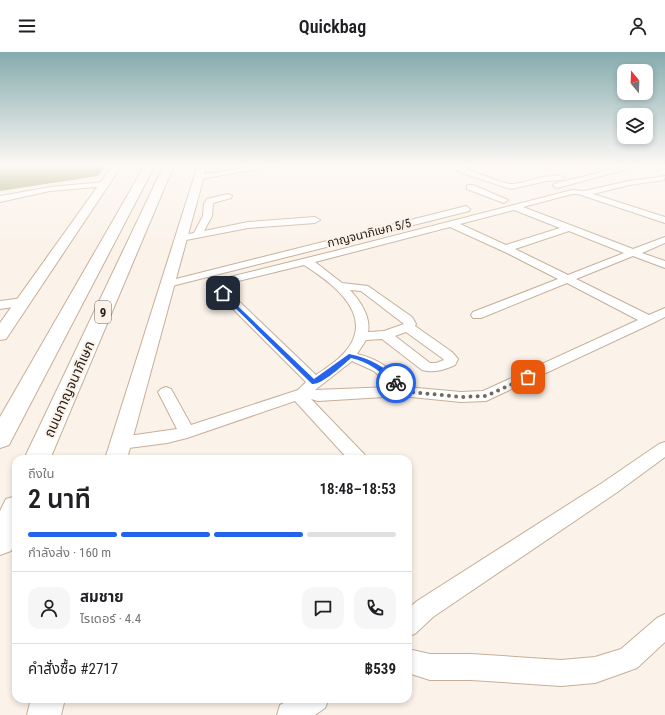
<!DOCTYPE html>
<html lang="th">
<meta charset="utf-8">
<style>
body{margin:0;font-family:"Roboto Condensed","Noto Sans Thai",sans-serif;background:#f6f6f6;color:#202124;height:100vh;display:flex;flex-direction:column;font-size:15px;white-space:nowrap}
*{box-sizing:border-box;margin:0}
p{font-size:13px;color:#757577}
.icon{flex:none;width:22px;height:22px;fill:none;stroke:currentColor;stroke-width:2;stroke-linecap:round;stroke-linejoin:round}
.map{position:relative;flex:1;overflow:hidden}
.sheet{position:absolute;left:12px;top:403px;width:400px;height:248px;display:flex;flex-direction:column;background:#fff;border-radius:12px;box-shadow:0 2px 6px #0003}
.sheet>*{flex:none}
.needle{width:26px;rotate:341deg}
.buttons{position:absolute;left:617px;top:12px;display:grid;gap:8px}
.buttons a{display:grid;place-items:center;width:36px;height:36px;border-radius:8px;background:#fff;box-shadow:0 2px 6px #0003;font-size:20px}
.pin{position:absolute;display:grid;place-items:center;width:34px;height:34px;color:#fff;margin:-17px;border-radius:8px;box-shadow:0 2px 6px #0006}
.courier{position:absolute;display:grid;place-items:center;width:40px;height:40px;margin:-20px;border:3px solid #2563eb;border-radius:50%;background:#fff;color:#222;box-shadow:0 1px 5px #0007}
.summary em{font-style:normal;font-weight:600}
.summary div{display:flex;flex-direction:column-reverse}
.summary{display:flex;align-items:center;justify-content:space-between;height:68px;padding:0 16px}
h1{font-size:26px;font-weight:600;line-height:30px}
.bar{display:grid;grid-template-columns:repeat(4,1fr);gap:6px 4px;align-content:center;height:48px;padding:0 16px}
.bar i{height:5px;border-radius:3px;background:#e0e0e0}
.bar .on{background:#2563eb}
.bar p{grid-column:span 4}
.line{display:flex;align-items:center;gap:10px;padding:0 16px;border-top:1px solid #e0e0e0}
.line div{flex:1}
.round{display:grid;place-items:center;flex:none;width:42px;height:42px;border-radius:12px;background:#f6f6f6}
header{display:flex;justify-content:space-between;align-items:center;height:52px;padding:0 16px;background:#fff;font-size:18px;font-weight:600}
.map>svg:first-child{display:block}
.water{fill:#929d58}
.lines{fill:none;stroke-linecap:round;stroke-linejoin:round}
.minor-casing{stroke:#c6af99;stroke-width:2}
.major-casing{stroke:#c6af99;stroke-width:2}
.highway-casing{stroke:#c6af99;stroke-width:2}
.minor{fill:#fff;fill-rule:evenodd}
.major{fill:#fff;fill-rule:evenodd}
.highway{fill:#fff;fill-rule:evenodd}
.route{fill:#2563eb}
.done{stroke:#726a61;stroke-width:4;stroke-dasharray:0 7.2}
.labels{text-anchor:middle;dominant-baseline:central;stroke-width:4;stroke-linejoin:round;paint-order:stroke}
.far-street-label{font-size:12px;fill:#292118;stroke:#fbf2e9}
.shield{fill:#fbf2e9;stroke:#686057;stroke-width:1}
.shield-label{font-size:13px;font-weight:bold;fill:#292118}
.street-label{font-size:14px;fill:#292118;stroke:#fbf2e9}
</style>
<header><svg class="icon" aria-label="menu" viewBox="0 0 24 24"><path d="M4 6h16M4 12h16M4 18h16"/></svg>Quickbag<svg class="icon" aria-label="person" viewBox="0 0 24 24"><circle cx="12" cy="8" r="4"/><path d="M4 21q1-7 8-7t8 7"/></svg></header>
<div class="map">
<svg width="665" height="663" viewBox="0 0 665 663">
<rect width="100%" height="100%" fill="#fbf2e9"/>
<path class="water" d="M 0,113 L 106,113 L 98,124 L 0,139 Z"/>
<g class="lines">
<defs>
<g id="minor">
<path d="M 261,113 L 281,113 L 200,127 L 196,125 L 200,123 Z"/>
<path d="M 455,113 L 462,113 L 462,115 L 465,116 C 474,120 504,132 512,132 C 525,132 554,118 564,126 L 560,128 L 546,129 L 511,137 L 459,120 L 454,116 Z"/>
<path d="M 629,113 L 642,113 L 557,136 L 553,134 L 554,132 Z"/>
<path d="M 665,124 L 664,128 L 629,133 L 593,142 L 665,165 L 665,171 L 578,142 L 572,142 L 523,155 L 633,197 L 665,185 L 665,191 L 642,201 L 665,209 L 665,216 L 633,204 L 576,227 L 649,263 L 665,256 L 665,265 L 653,271 L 486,349 L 461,350 L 401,344 L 318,349 L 311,347 L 364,402 L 367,407 L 348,407 L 295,349 L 187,386 L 167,391 L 121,397 L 115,395 L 112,391 L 115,387 L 121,385 L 177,377 L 158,340 L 161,337 L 166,335 L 171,337 L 191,373 L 298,338 L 306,330 L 208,232 L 210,230 L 335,199 L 572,138 L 584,139 L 629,129 ZM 514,158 L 560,176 L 506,193 L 460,172 ZM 450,175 L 507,201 L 558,227 L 473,260 L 471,263 L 473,266 L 481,266 L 567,231 L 638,268 L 483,339 L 461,340 L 406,335 C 394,317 378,307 357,302 L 366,288 L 382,287 L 422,318 C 434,321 444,318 455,313 L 458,307 L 452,300 L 415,274 L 416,272 L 412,265 L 368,234 L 342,231 L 315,210 ZM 569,179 L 624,201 L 568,223 L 515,197 ZM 304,213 C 327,228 369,256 352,290 C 344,305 329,314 316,323 L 222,233 ZM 350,238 L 361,239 L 404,272 L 384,279 L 368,280 C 371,264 360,249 350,238 ZM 406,280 L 442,306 L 444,308 L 436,311 L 430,311 L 395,284 ZM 352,309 L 374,319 L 391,335 L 315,338 Z"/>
<path d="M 104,130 L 108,132 L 107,134 L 50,139 L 0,150 L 0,144 L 50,135 Z"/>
<path d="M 467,133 L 473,133 L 508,148 L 504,151 L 501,150 L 467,137 Z"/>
<path d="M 228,142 L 232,144 L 231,146 L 213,151 L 212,164 L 204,179 L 248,170 L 315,165 L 320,168 L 315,171 L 248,176 L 181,189 L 178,188 L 176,186 L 178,184 L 194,181 L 203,164 L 204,152 L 207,147 Z"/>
<path d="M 466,154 L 470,157 L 469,159 L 168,235 L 164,234 L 162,232 L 164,230 Z"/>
<path d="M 23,246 L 27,247 L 29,250 L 27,253 L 0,257 L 0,249 Z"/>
<path d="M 665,390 L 665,405 L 616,441 L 433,565 L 416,581 L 408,585 L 408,557 L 417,549 L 602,431 L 659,392 Z"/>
<path d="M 665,562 L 665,590 L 637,616 L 595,631 L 561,634 L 471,628 L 430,628 L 408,621 L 408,597 L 430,602 L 471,602 L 561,608 L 595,605 L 621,597 L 657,566 Z"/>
<path d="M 291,647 L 329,647 L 325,656 L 315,663 L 277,663 L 280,653 Z"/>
</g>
<g id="major">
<path d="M 113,113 L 122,113 L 6,287 L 0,288 L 0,271 Z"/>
<path d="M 198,113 L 207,113 L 127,407 L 105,407 Z"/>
<path d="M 31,647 L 65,647 L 61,663 L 27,663 Z"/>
</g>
<g id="highway">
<path d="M 145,113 L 155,113 L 12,387 L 9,393 L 0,396 L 0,365 Z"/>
<path d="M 164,113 L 174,113 L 50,407 L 24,407 Z"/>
<path d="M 16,444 L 16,488 L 11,499 L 0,503 L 0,459 L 6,447 Z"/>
</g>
</defs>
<use href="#minor" class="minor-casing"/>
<use href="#major" class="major-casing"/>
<use href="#highway" class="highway-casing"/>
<use href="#minor" class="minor"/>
<use href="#major" class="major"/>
<use href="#highway" class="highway"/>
</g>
<linearGradient id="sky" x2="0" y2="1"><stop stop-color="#85abae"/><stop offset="0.55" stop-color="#fdf9f5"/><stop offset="1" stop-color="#fdf9f5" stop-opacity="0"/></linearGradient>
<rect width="665" height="206" fill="url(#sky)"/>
<path class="route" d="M 223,240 L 314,327 L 349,302 C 370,306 386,315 399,331 L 394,332 C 381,320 369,310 351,306 C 343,313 322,333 312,332 L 221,242 L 221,241 Z"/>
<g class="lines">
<path class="done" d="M 396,331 L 401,339 L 461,345 L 486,344 L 528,325"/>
</g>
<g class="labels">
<g class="far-street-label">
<text transform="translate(369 181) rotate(-14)">กาญจนาภิเษก 5/5</text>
</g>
<rect class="shield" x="95" y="249" width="16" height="22" rx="3"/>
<g class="shield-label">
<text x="103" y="260">9</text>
</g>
<g class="street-label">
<text transform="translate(69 337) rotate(-66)">ถนนกาญจนาภิเษก</text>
</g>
</g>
</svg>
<div class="buttons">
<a><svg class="needle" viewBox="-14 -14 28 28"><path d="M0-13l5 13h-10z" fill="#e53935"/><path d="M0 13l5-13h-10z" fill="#757577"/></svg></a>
<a><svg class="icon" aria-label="layers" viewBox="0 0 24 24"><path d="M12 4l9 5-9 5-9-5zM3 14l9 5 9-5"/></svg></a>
</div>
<div class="pin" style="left:528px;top:325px;background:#ea580c"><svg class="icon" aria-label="bag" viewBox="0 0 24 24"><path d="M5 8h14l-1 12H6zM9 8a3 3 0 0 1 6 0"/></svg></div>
<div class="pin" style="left:223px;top:241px;background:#1f2937"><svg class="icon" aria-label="home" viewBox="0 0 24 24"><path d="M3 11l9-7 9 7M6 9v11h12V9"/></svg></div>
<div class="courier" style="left:396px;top:331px"><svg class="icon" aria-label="bike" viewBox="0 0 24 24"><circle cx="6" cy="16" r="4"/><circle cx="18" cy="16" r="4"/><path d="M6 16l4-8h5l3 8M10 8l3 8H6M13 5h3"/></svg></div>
<section class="sheet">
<div class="summary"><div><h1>2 นาที</h1><p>ถึงใน</p></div><em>18:48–18:53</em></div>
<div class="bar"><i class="on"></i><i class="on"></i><i class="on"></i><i></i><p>กำลังส่ง · 160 m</p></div>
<div class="line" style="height:72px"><a class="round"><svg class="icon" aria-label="person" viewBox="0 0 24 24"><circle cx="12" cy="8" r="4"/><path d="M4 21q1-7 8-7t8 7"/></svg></a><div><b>สมชาย</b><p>ไรเดอร์ · 4.4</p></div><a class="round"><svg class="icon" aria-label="chat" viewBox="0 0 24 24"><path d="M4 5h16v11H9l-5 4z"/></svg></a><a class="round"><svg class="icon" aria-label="phone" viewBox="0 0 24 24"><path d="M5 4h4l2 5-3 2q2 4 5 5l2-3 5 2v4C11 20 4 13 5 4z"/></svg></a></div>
<div class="line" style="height:52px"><div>คำสั่งซื้อ #2717</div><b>฿539</b></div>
</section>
</div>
